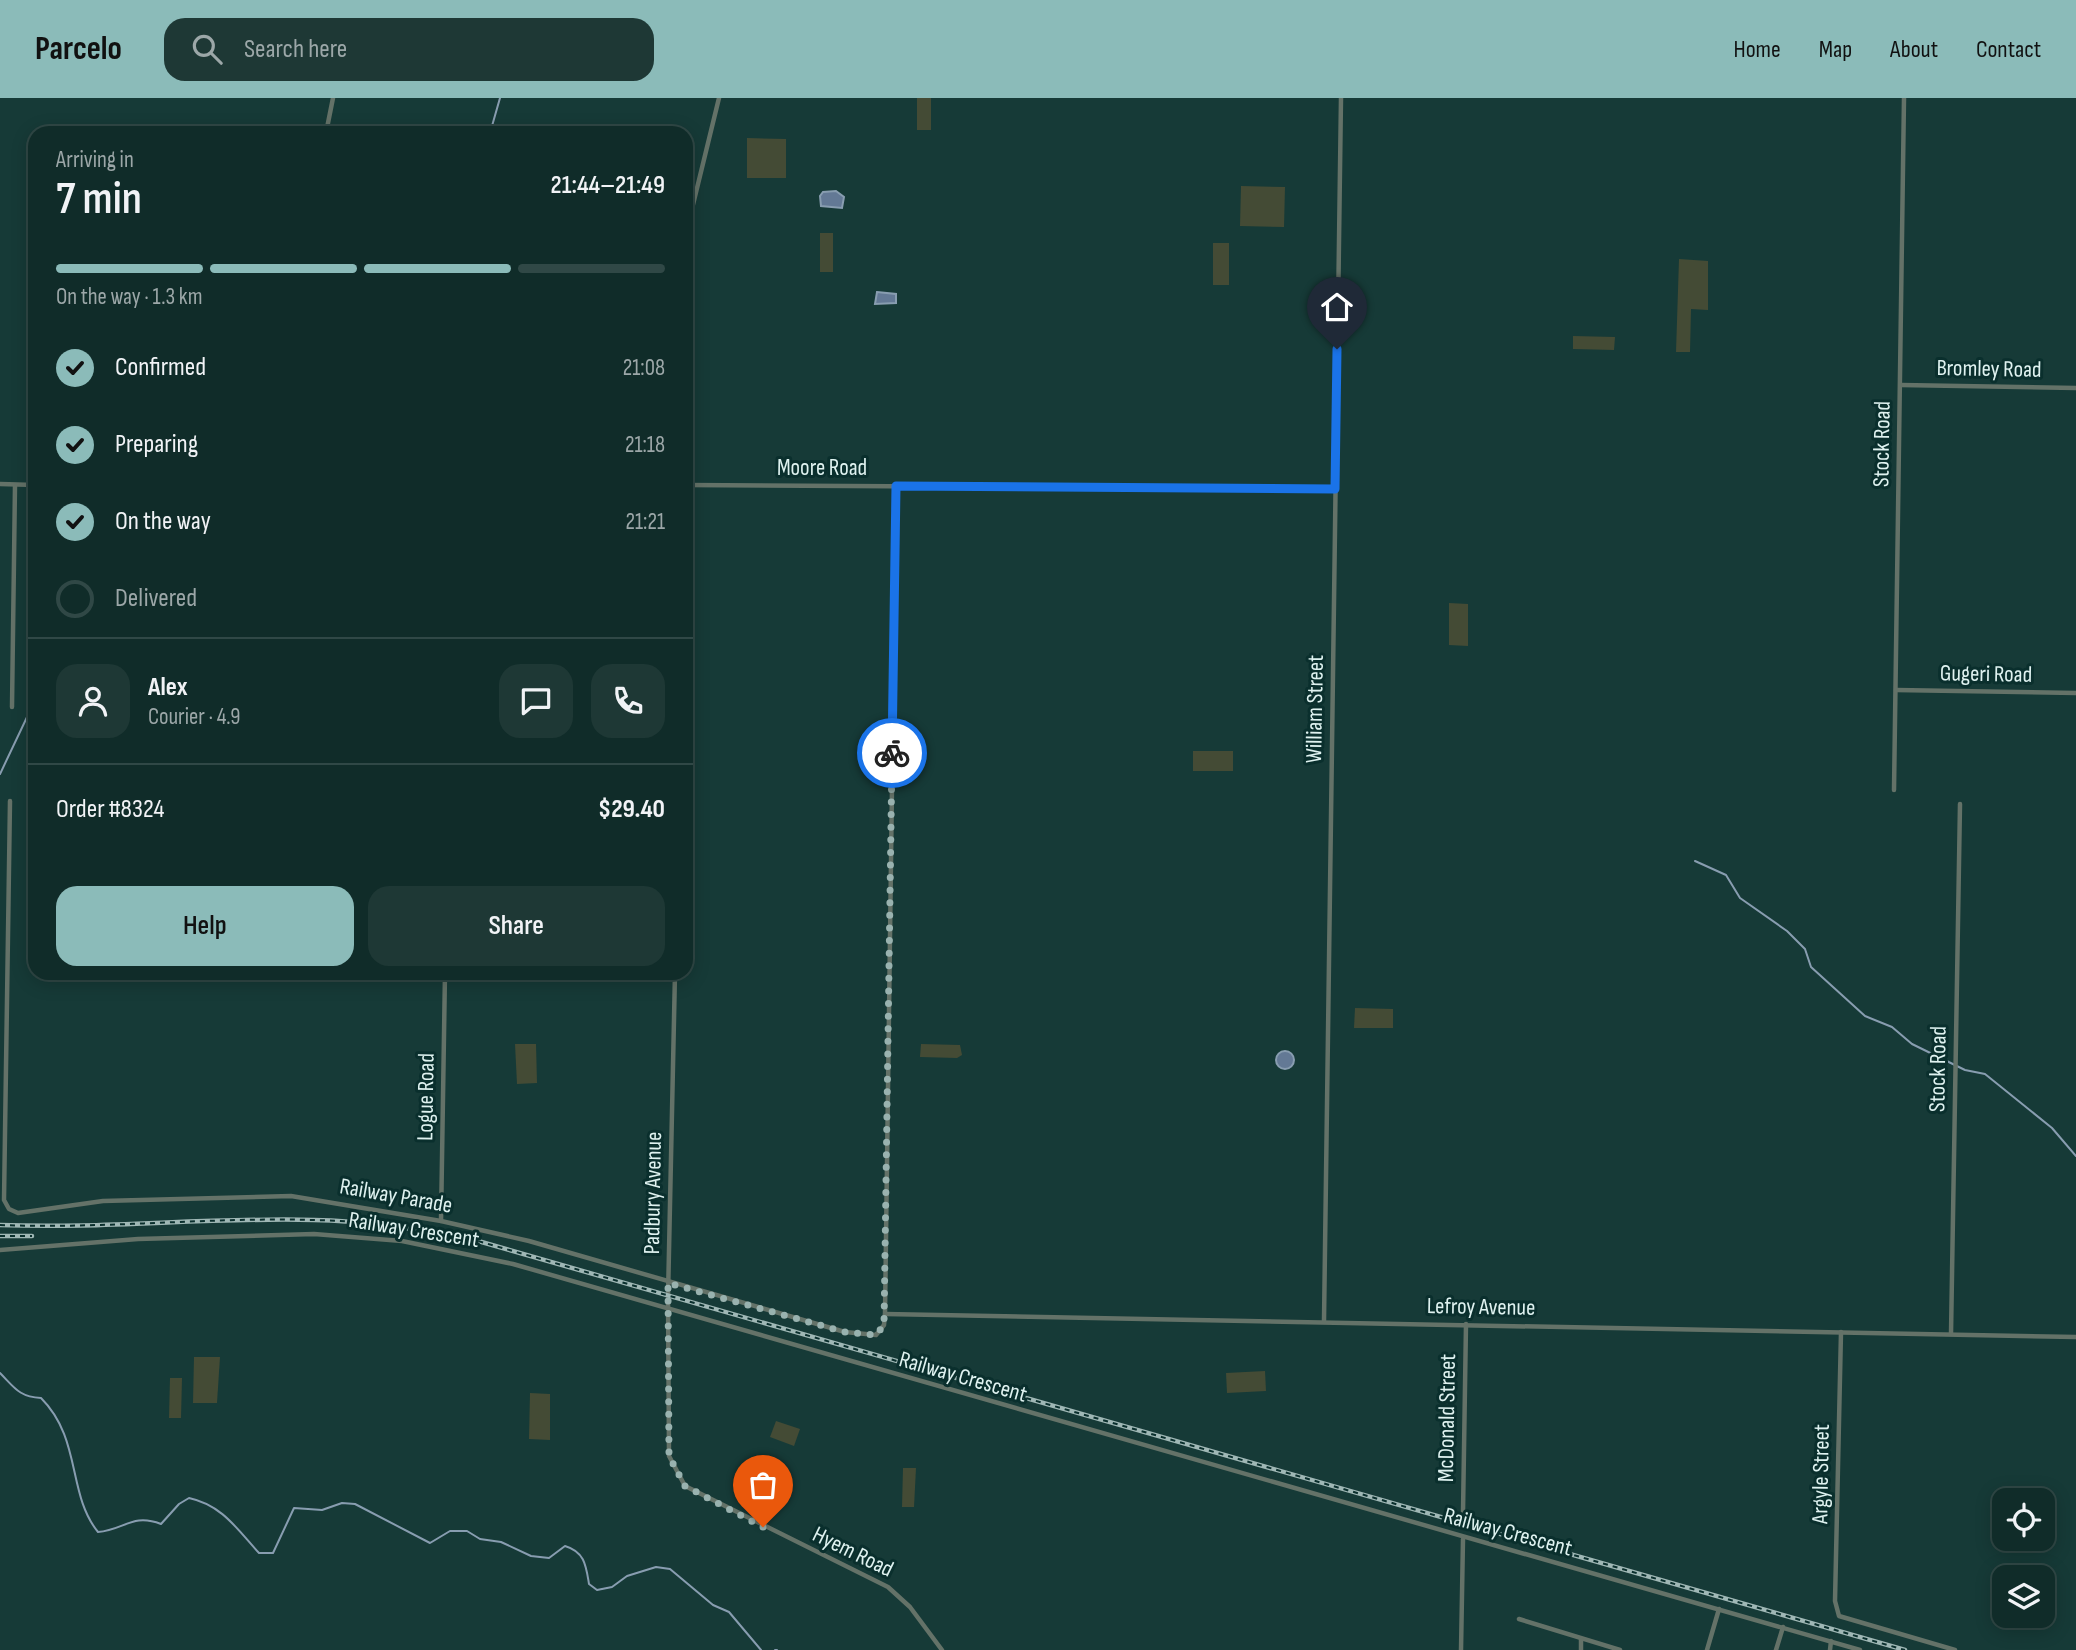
<!DOCTYPE html>
<meta charset="utf-8">
<style>
body{margin:0;font-family:"Sofia Sans Condensed",sans-serif;background:#1e3835;color:#f1f3f6;height:100vh;display:flex;flex-direction:column;font-size:26px;white-space:nowrap}
*{box-sizing:border-box;margin:0}
p{font-size:23px;color:#9ca7a8}
.icon{flex:none;width:38px;height:38px;fill:none;stroke:currentColor;stroke-width:2;stroke-linecap:round;stroke-linejoin:round}
.map{position:relative;flex:1;overflow:hidden}
.panel{position:absolute;left:28px;top:28px;width:665px;height:854px;display:flex;flex-direction:column;background:#102c29;border-radius:21px;box-shadow:0 4px 18px #0003,0 0 0 2px #304846}
.panel>*{flex:none}
.fabs{position:absolute;left:1992px;top:1390px;display:grid;gap:14px}
.fabs a{display:grid;place-items:center;width:63px;height:63px;border-radius:14px;background:#102c29;box-shadow:0 4px 18px #0003,0 0 0 2px #304846;font-size:35px}
.pin{position:absolute;display:grid;place-items:center;width:60px;height:60px;color:#fff;margin:-72px -30px;border-radius:50% 50% 50% 0;rotate:-45deg;box-shadow:0 0 7px #0007}
.pin .icon{rotate:45deg}
.courier{position:absolute;display:grid;place-items:center;width:70px;height:70px;margin:-35px;border:5px solid #1a73e8;border-radius:50%;background:#fff;color:#222;box-shadow:0 2px 9px #0007}
.headline em{font-style:normal;font-weight:600}
.headline div{display:flex;flex-direction:column-reverse}
.headline{display:flex;align-items:center;justify-content:space-between;height:119px;padding:0 28px}
h1{font-size:46px;font-weight:600;line-height:52px}
.bar{display:grid;grid-template-columns:repeat(4,1fr);gap:10px 7px;align-content:center;height:84px;padding:0 28px}
.bar i{height:9px;border-radius:5px;background:#304846}
.bar .active{background:#8bbbb9}
.bar p{grid-column:span 4}
.line{display:flex;align-items:center;gap:18px;padding:0 28px;border-top:2px solid #304846}
.line div{flex:1}
.round{display:grid;place-items:center;flex:none;width:74px;height:74px;border-radius:21px;background:#1e3835}
ol{padding:0 28px;list-style:none}
li{display:flex;align-items:center;gap:21px;height:77px}
li p{margin-inline-start:auto}
li .icon{padding:7px;border-radius:50%;background:#8bbbb9;color:#111;stroke-width:4}
li:last-child{color:#9ca7a8}
li i{width:38px;height:38px;border:4px solid #304846;border-radius:50%}
.button{display:flex;gap:14px;margin-top:auto;padding:14px 28px}
.button a{flex:1;height:80px;border-radius:21px;background:#8bbbb9;color:#111;font-size:28px;font-weight:600;line-height:80px;text-align:center}
.button a+a{background:#1e3835;color:#f1f3f6}
header{display:flex;align-items:center;gap:42px;box-sizing:border-box;height:98px;padding:0 35px;background:#8bbbb9;color:#111}
header strong{font-size:33px}
nav{display:flex;gap:38px;margin-inline-start:auto;font-size:24px}
.search{width:490px;height:63px;background:#1e3835;display:flex;align-items:center;gap:18px;box-sizing:border-box;padding:0 24px;border-radius:21px;color:#9ca7a8;font-size:26px}
.map>svg:first-child{display:block}
.green{fill:#444b35}
.water{fill:#637995;stroke:#889db0;stroke-width:2}
.lines{fill:none;stroke-linecap:round;stroke-linejoin:round}
.stream{stroke:#889db0;stroke-width:2}
.minor{stroke:#647268;stroke-width:4.5}
.rail-casing{stroke:#9fb7b5;stroke-width:4.5}
.rail{stroke:#0a2f2d;stroke-width:2;stroke-dasharray:5;stroke-linecap:butt}
.done{stroke:#99b2af;stroke-width:7;stroke-dasharray:0 12.6}
.route{stroke:#1a73e8;stroke-width:9}
.labels{text-anchor:middle;dominant-baseline:central;stroke-width:6;stroke-linejoin:round;paint-order:stroke}
.street-label{font-size:23px;fill:#dff2f0;stroke:#0a2f2d}
</style>
<header>
<strong>Parcelo</strong>
<div class="search"><svg class="icon" aria-label="search" viewBox="0 0 24 24"><circle cx="10" cy="10" r="6"/><path d="M15 15l6 6"/></svg>Search here</div>
<nav><a>Home</a><a>Map</a><a>About</a><a>Contact</a></nav>
</header>
<div class="map">
<svg width="2076" height="1552" viewBox="0 0 2076 1552">
<rect width="100%" height="100%" fill="#163a37"/>
<g class="green">
<rect x="917" y="0" width="14" height="32"/>
<path d="M 747,40 L 786,41 L 786,80 L 747,80 Z"/>
<path d="M 1241,88 L 1285,89 L 1284,129 L 1240,128 Z"/>
<rect x="820" y="135" width="13" height="39"/>
<rect x="1213" y="145" width="16" height="42"/>
<path d="M 1679,161 L 1708,163 L 1708,212 L 1691,211 L 1690,254 L 1676,254 Z"/>
<path d="M 1573,238 L 1615,239 L 1614,252 L 1573,251 Z"/>
<path d="M 1449,505 L 1468,506 L 1468,548 L 1449,547 Z"/>
<rect x="1193" y="653" width="40" height="20"/>
<path d="M 1355,910 L 1393,911 L 1393,930 L 1354,930 Z"/>
<path d="M 515,946 L 536,946 L 537,985 L 517,986 Z"/>
<path d="M 921,946 L 960,947 L 962,957 L 957,960 L 920,959 Z"/>
<path d="M 194,1259 L 220,1259 L 217,1305 L 193,1305 Z"/>
<path d="M 1265,1273 L 1266,1293 L 1227,1295 L 1226,1275 Z"/>
<path d="M 170,1280 L 182,1280 L 181,1320 L 169,1320 Z"/>
<path d="M 530,1295 L 550,1296 L 550,1342 L 529,1341 Z"/>
<path d="M 776,1323 L 800,1331 L 794,1348 L 770,1339 Z"/>
<path d="M 903,1370 L 916,1370 L 914,1409 L 902,1409 Z"/>
</g>
<g class="water">
<path d="M 836,93 L 844,99 L 842,110 L 821,108 L 820,98 L 823,94 Z"/>
<path d="M 877,194 L 896,196 L 896,205 L 875,206 Z"/>
<circle cx="1285" cy="962" r="9"/>
</g>
<g class="lines">
<g class="stream">
<path d="M 490,35 L 500,0"/>
<path d="M 0,676 L 28,617 L 35,610"/>
<path d="M 1695,763 L 1726,777 L 1740,800 L 1787,833 L 1805,851 L 1811,869 L 1865,918 L 1892,929 L 1912,946 L 1965,972 L 1985,976 L 2052,1030 L 2076,1058"/>
<path d="M 0,1275 C 14,1289 19,1299 41,1300 C 82,1341 67,1396 98,1434 C 124,1432 132,1415 161,1426 L 179,1406 L 189,1400 C 222,1407 237,1431 259,1455 L 273,1455 L 294,1410 L 322,1412 L 342,1405 L 355,1406 L 430,1445 L 450,1433 L 467,1433 L 480,1441 L 501,1444 L 531,1458 L 549,1460 L 565,1448 C 585,1454 586,1468 589,1486 L 597,1492 L 612,1489 L 627,1478 L 656,1469 L 670,1471 L 713,1507 L 729,1514 L 761,1552"/>
<path d="M 775,1552 L 777,1552"/>
</g>
<g class="minor">
<path d="M 326,35 L 333,0"/>
<path d="M 686,282 L 689,123 L 719,0"/>
<path d="M 1901,287 L 2076,290"/>
<path d="M 0,386 L 35,387"/>
<path d="M 686,387 L 1335,391"/>
<path d="M 1896,592 L 2076,595"/>
<path d="M 12,609 L 15,387"/>
<path d="M 1894,692 L 1904,0"/>
<path d="M 10,703 L 4,1102 L 9,1111 L 18,1115 L 103,1103 L 291,1098 L 441,1123 L 529,1143 L 845,1234 L 876,1237 L 884,1227 L 885,1216 L 896,388"/>
<path d="M 675,875 L 668,1199 L 669,1358 L 685,1388 L 888,1489 L 910,1509 L 942,1552"/>
<path d="M 441,1123 L 445,875"/>
<path d="M 0,1152 L 138,1141 L 314,1136 L 402,1143 L 513,1166 L 1860,1552"/>
<path d="M 885,1216 L 2076,1239"/>
<path d="M 1324,1223 L 1341,0"/>
<path d="M 1841,1234 L 1835,1503 L 1839,1518 L 1955,1552"/>
<path d="M 1951,1236 L 1960,706"/>
<path d="M 1463,1414 L 1466,1226"/>
<path d="M 1519,1521 L 1620,1552"/>
<path d="M 1461,1552 L 1463,1441"/>
<path d="M 1581,1552 L 1581,1541"/>
<path d="M 1707,1552 L 1719,1511"/>
<path d="M 1776,1552 L 1783,1529"/>
<path d="M 1830,1552 L 1831,1543"/>
</g>
<defs>
<g id="rail">
<path d="M 0,1127 C 105,1131 209,1119 314,1122 C 370,1123 424,1132 478,1143 L 1905,1552"/>
<path d="M 0,1138 L 32,1138"/>
</g>
</defs>
<use href="#rail" class="rail-casing"/>
<use href="#rail" class="rail"/>
</g>
<g class="lines">
<path class="done" d="M 763,1429 L 685,1388 L 669,1358 L 668,1185 L 845,1234 L 876,1237 L 884,1227 L 892,655"/>
<path class="route" d="M 892,655 L 896,388 L 1335,391 L 1337,251"/>
</g>
<g class="labels">
<g class="street-label">
<text transform="translate(1989 271) rotate(1)">Bromley Road</text>
<text transform="translate(1882 346) rotate(-89)">Stock Road</text>
<text x="822" y="370">Moore Road</text>
<text transform="translate(1986 576) rotate(1)">Gugeri Road</text>
<text transform="translate(1315 611) rotate(-89)">William Street</text>
<text transform="translate(1938 971) rotate(-89)">Stock Road</text>
<text transform="translate(426 999) rotate(-89)">Logue Road</text>
<text transform="translate(653 1095) rotate(-89)">Padbury Avenue</text>
<text transform="translate(396 1098) rotate(10)">Railway Parade</text>
<text transform="translate(414 1132) rotate(9)">Railway Crescent</text>
<text transform="translate(1481 1209) rotate(1)">Lefroy Avenue</text>
<text transform="translate(963 1279) rotate(16)">Railway Crescent</text>
<text transform="translate(1447 1320) rotate(-89)">McDonald Street</text>
<text transform="translate(1821 1376) rotate(-89)">Argyle Street</text>
<text transform="translate(1508 1434) rotate(15)">Railway Crescent</text>
<text transform="translate(853 1454) rotate(26)">Hyem Road</text>
</g>
</g>
</svg>
<div class="fabs">
<a><svg class="icon" aria-label="locate" viewBox="0 0 24 24"><circle cx="12" cy="12" r="6"/><path d="M12 2v4M12 18v4M2 12h4M18 12h4"/></svg></a>
<a><svg class="icon" aria-label="layers" viewBox="0 0 24 24"><path d="M12 4l9 5-9 5-9-5zM3 14l9 5 9-5"/></svg></a>
</div>
<div class="pin" style="left:763px;top:1429px;background:#ea580c"><svg class="icon" aria-label="bag" viewBox="0 0 24 24"><path d="M5 8h14l-1 12H6zM9 8a3 3 0 0 1 6 0"/></svg></div>
<div class="pin" style="left:1337px;top:251px;background:#1f2937"><svg class="icon" aria-label="home" viewBox="0 0 24 24"><path d="M3 11l9-7 9 7M6 9v11h12V9"/></svg></div>
<div class="courier" style="left:892px;top:655px"><svg class="icon" aria-label="bike" viewBox="0 0 24 24"><circle cx="6" cy="16" r="4"/><circle cx="18" cy="16" r="4"/><path d="M6 16l4-8h5l3 8M10 8l3 8H6M13 5h3"/></svg></div>
<section class="panel">
<div class="headline"><div><h1>7 min</h1><p>Arriving in</p></div><em>21:44–21:49</em></div>
<div class="bar"><i class="active"></i><i class="active"></i><i class="active"></i><i></i><p>On the way · 1.3 km</p></div>
<ol>
<li><svg class="icon" aria-label="check" viewBox="0 0 24 24"><path d="M5 12l5 5 9-10"/></svg>Confirmed<p>21:08</p></li>
<li><svg class="icon" aria-label="check" viewBox="0 0 24 24"><path d="M5 12l5 5 9-10"/></svg>Preparing<p>21:18</p></li>
<li><svg class="icon" aria-label="check" viewBox="0 0 24 24"><path d="M5 12l5 5 9-10"/></svg>On the way<p>21:21</p></li>
<li><i></i>Delivered</li>
</ol>
<div class="line" style="height:126px"><a class="round"><svg class="icon" aria-label="person" viewBox="0 0 24 24"><circle cx="12" cy="8" r="4"/><path d="M4 21q1-7 8-7t8 7"/></svg></a><div><b>Alex</b><p>Courier · 4.9</p></div><a class="round"><svg class="icon" aria-label="chat" viewBox="0 0 24 24"><path d="M4 5h16v11H9l-5 4z"/></svg></a><a class="round"><svg class="icon" aria-label="phone" viewBox="0 0 24 24"><path d="M5 4h4l2 5-3 2q2 4 5 5l2-3 5 2v4C11 20 4 13 5 4z"/></svg></a></div>
<div class="line" style="height:91px"><div>Order #8324</div><b>$29.40</b></div>
<div class="button"><a>Help</a><a>Share</a></div>
</section>
</div>
